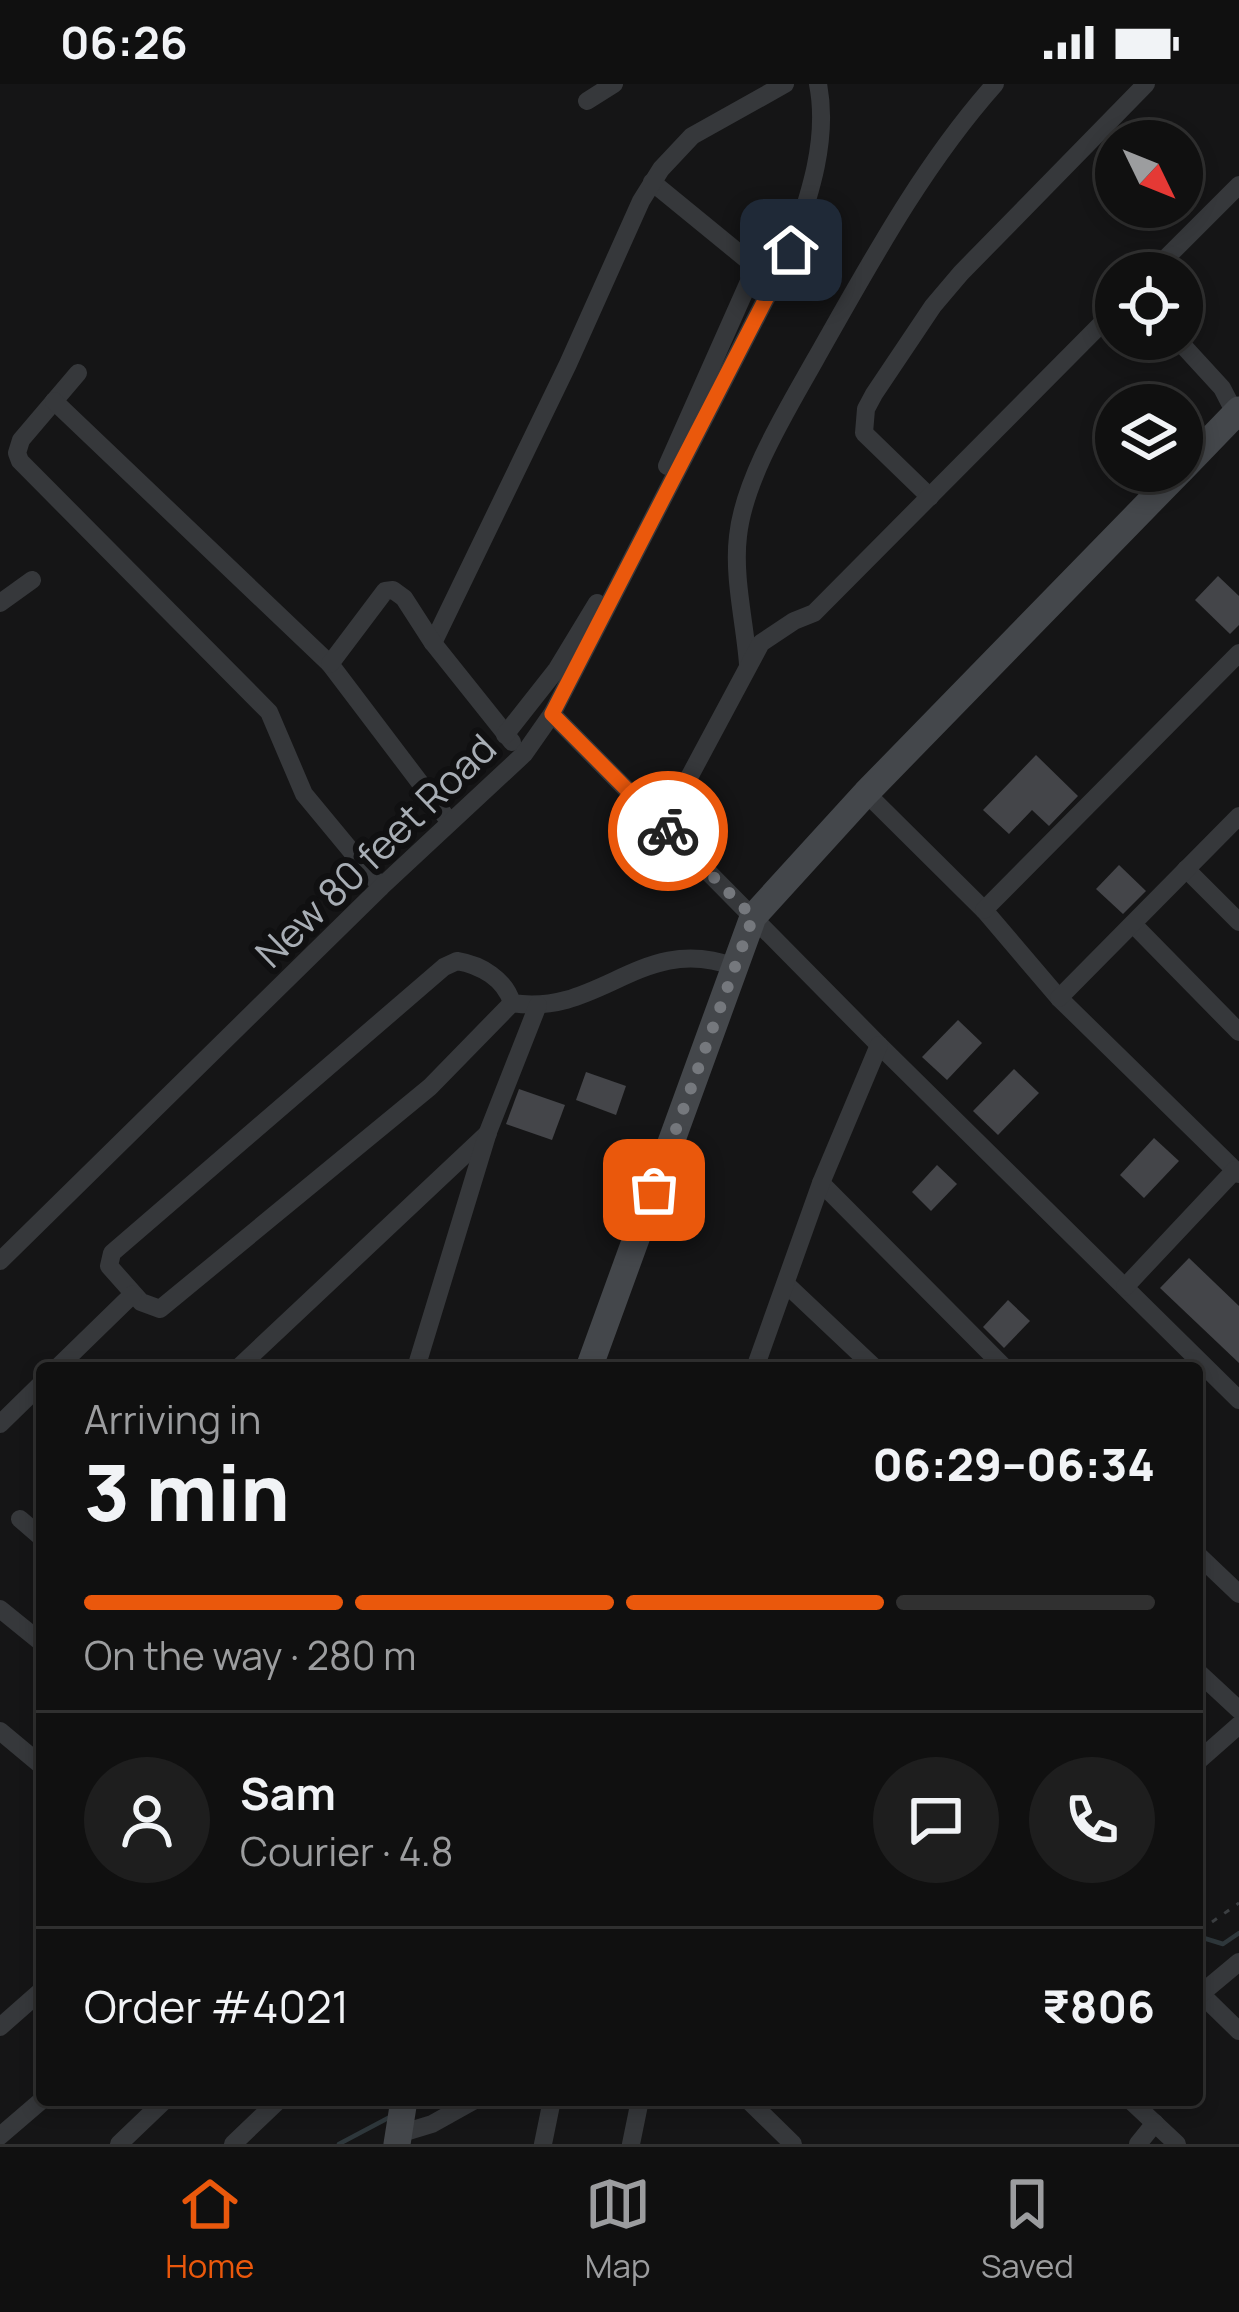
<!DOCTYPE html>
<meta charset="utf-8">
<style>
body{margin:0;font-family:Manrope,sans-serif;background:#1e1e1e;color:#f1f3f6;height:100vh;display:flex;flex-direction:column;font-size:45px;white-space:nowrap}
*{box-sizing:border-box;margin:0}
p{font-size:39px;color:#9c9d9f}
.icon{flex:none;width:66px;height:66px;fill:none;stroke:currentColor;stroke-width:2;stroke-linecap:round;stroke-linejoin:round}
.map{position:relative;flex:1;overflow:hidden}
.panel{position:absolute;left:36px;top:1278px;width:1167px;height:744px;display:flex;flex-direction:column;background:#101010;border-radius:12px;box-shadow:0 6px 18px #0003,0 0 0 3px #303030}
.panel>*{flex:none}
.needle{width:78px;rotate:133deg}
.fabs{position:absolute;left:1095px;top:36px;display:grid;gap:24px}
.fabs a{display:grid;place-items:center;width:108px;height:108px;border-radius:50%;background:#101010;box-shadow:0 6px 18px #0003,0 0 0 3px #303030;font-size:60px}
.pin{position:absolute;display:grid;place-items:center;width:102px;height:102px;color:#fff;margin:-51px;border-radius:24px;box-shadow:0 6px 18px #0006}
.courier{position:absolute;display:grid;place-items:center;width:120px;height:120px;margin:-60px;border:9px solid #ea580c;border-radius:50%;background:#fff;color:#222;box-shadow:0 3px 15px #0007}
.summary em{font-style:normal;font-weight:800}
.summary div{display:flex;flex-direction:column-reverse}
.summary{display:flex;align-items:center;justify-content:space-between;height:204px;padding:0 48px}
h1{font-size:78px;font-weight:800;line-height:90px}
.bar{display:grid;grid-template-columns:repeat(4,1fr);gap:18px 12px;align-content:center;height:144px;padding:0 48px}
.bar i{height:15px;border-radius:9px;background:#303030}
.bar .on{background:#ea580c}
.bar p{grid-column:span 4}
.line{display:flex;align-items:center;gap:30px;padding:0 48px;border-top:3px solid #303030}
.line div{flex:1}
.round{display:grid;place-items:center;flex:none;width:126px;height:126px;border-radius:63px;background:#1e1e1e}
.status{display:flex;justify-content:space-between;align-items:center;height:84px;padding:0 60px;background:#101010;direction:ltr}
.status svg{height:33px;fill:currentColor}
.tabs{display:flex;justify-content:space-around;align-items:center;height:168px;border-top:3px solid #303030;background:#101010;font-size:33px;color:#9c9d9f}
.tabs a{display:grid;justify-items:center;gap:6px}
.tabs .on{color:#ea580c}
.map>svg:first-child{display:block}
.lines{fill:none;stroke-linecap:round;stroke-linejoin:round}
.stream{stroke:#2e373b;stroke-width:4.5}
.building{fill:#444549}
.path{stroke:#3c3f42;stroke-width:3;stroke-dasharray:6 9;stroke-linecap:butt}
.street{stroke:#36383b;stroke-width:18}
.secondary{stroke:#44474b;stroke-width:27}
.done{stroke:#75787d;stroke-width:12;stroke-dasharray:0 21.6}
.route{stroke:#ea580c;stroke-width:15}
.labels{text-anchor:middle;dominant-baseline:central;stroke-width:12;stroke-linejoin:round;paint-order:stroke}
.street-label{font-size:39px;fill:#a8aeb5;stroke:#101011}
</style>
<div class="status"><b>06:26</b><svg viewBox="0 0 49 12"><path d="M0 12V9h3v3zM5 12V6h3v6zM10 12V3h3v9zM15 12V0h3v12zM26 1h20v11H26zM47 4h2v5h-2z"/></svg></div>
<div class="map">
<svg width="1239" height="2060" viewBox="0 0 1239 2060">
<rect width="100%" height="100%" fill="#151516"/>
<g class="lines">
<g class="stream">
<path d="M 1197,1852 L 1223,1860 L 1239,1849"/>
<path d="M 339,2060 L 390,2033"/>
</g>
</g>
<g class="building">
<path d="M 1218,492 L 1239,512 L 1239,541 L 1230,550 L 1195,516 Z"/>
<path d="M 1036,671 L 1078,712 L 1049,742 L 1032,726 L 1009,750 L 983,726 Z"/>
<path d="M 1119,781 L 1146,807 L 1123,830 L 1096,805 Z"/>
<path d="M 958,936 L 982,959 L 947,996 L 922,973 Z"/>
<path d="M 1014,985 L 1039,1009 L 998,1051 L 973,1027 Z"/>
<path d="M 586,988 L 626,1002 L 616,1031 L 576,1016 Z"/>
<path d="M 519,1005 L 565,1021 L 552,1056 L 506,1040 Z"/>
<path d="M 1154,1054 L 1179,1077 L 1144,1114 L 1120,1091 Z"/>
<path d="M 937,1081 L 957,1100 L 931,1127 L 912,1108 Z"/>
<path d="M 1189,1174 L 1239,1222 L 1239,1279 L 1160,1204 Z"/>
<path d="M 1008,1216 L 1030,1237 L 1004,1264 L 983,1243 Z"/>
</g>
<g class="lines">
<path class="path" d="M 1197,1838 L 1212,1838 L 1239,1819"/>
<g class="street">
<path d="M 587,17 L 614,0"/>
<path d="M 652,98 L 762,188"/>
<path d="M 1151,189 L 1239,101"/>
<path d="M 1177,255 L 1222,304 L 1239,337"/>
<path d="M 78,289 L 21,356 L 17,369 L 20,377 L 269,628 L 304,710 L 381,803"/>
<path d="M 54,317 L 330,580 L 449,737"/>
<path d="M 667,382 L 755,184"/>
<path d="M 930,413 L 864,349 L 866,325 L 874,310 L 933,222 L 961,189 L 1146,0"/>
<path d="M 0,519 L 32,496"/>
<path d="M 433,559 L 568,280 L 641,117 L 661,85 L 692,52 L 785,0"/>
<path d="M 330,580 L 385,507 L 393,506 L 404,514 L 433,559 L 512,658"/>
<path d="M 748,580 C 745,539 733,493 738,452 C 744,395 787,326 815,276 C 869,181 922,82 995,0"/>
<path d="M 552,630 L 879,961 L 1239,1316"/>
<path d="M 505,651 L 557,585 L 597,519"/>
<path d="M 866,709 L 984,826 L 1059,914 L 1239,1090"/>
<path d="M 663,742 L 761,559 L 794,537 L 814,529 L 1116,225"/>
<path d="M 1186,785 L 1239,838"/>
<path d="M 984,826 L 1239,569"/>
<path d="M 1133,840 L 1239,948"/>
<path d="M 1059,914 L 1239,732"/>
<path d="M 512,919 C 505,895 481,881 457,877 L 444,883 L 112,1169 L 109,1182 L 141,1218 L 160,1225 L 430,1003 L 512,919 C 601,933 642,848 735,883"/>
<path d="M 821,1099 L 1005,1284"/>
<path d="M 0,1177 L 381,803 L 524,670 L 552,630 L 791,166 C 809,113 829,56 818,0"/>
<path d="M 786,1200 L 875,1284"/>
<path d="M 1125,1203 L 1235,1086"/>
<path d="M 57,1284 L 133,1210"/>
<path d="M 238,1284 L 488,1049"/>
<path d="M 416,1284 L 488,1048 L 538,921"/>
<path d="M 755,1284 L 821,1099 L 879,961"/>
<path d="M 0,1340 L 42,1299"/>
<path d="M 20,1435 L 42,1454"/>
<path d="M 1197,1470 L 1239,1510"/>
<path d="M 0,1525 L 42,1559"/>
<path d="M 1197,1587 L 1239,1626"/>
<path d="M 0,1647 L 42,1682"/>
<path d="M 1197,1678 L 1239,1641"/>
<path d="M 1200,1909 L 1239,1947"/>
<path d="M 1197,1913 L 1239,1878"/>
<path d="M 0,1943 L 42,1906"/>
<path d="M 748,2016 L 793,2060"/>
<path d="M 1130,2016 L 1177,2060"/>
<path d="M 399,2050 L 432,2040 L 475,2016"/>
<path d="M 0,2052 L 42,2016"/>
<path d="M 119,2060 L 165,2016"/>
<path d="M 233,2060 L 279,2016"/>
<path d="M 543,2060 L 552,2016"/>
<path d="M 631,2060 L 640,2016"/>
<path d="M 1138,2060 L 1155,2039"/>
</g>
<g class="secondary">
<path d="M 1182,385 L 1239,326"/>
<path d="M 589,1284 L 753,833 L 866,709 L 1180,387"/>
<path d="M 397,2060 L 404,2016"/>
</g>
</g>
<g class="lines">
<path class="done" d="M 654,1106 L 753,833 L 668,747"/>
<path class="route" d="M 668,747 L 552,630 L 791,166"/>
</g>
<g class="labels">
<g class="street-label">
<text transform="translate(375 766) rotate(-44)">New 80 feet Road</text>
</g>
</g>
</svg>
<div class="fabs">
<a><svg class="needle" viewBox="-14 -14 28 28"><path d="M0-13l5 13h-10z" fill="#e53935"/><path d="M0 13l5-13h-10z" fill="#9c9d9f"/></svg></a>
<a><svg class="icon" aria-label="locate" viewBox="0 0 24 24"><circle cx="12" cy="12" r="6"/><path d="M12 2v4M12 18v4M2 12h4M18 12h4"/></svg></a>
<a><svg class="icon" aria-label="layers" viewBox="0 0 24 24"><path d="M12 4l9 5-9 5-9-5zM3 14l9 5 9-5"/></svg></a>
</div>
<div class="pin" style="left:654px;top:1106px;background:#ea580c"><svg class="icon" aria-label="bag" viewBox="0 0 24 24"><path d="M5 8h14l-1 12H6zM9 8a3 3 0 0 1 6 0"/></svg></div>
<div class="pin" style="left:791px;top:166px;background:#1f2937"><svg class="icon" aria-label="home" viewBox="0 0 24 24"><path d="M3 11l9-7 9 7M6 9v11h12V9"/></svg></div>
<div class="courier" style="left:668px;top:747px"><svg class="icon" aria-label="bike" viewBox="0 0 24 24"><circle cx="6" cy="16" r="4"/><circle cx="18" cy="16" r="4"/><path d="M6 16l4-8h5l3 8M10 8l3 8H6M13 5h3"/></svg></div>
<section class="panel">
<div class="summary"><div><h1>3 min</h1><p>Arriving in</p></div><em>06:29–06:34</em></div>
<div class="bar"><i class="on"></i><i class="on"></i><i class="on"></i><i></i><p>On the way · 280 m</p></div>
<div class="line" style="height:216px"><a class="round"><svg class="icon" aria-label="person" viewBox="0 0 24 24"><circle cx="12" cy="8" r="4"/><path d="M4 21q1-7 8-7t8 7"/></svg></a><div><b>Sam</b><p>Courier · 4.8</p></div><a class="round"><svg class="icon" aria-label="chat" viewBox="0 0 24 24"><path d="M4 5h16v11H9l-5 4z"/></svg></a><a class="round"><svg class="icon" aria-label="phone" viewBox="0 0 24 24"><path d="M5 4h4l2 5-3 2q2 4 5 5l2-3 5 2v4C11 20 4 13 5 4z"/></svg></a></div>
<div class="line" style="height:156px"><div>Order #4021</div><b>₹806</b></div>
</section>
</div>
<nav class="tabs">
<a class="on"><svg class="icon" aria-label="home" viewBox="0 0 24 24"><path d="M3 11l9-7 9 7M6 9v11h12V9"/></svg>Home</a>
<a><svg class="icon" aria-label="map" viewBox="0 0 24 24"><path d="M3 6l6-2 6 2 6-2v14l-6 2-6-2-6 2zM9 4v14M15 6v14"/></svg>Map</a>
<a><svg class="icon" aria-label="saved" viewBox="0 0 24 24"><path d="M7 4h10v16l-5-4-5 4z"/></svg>Saved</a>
</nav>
